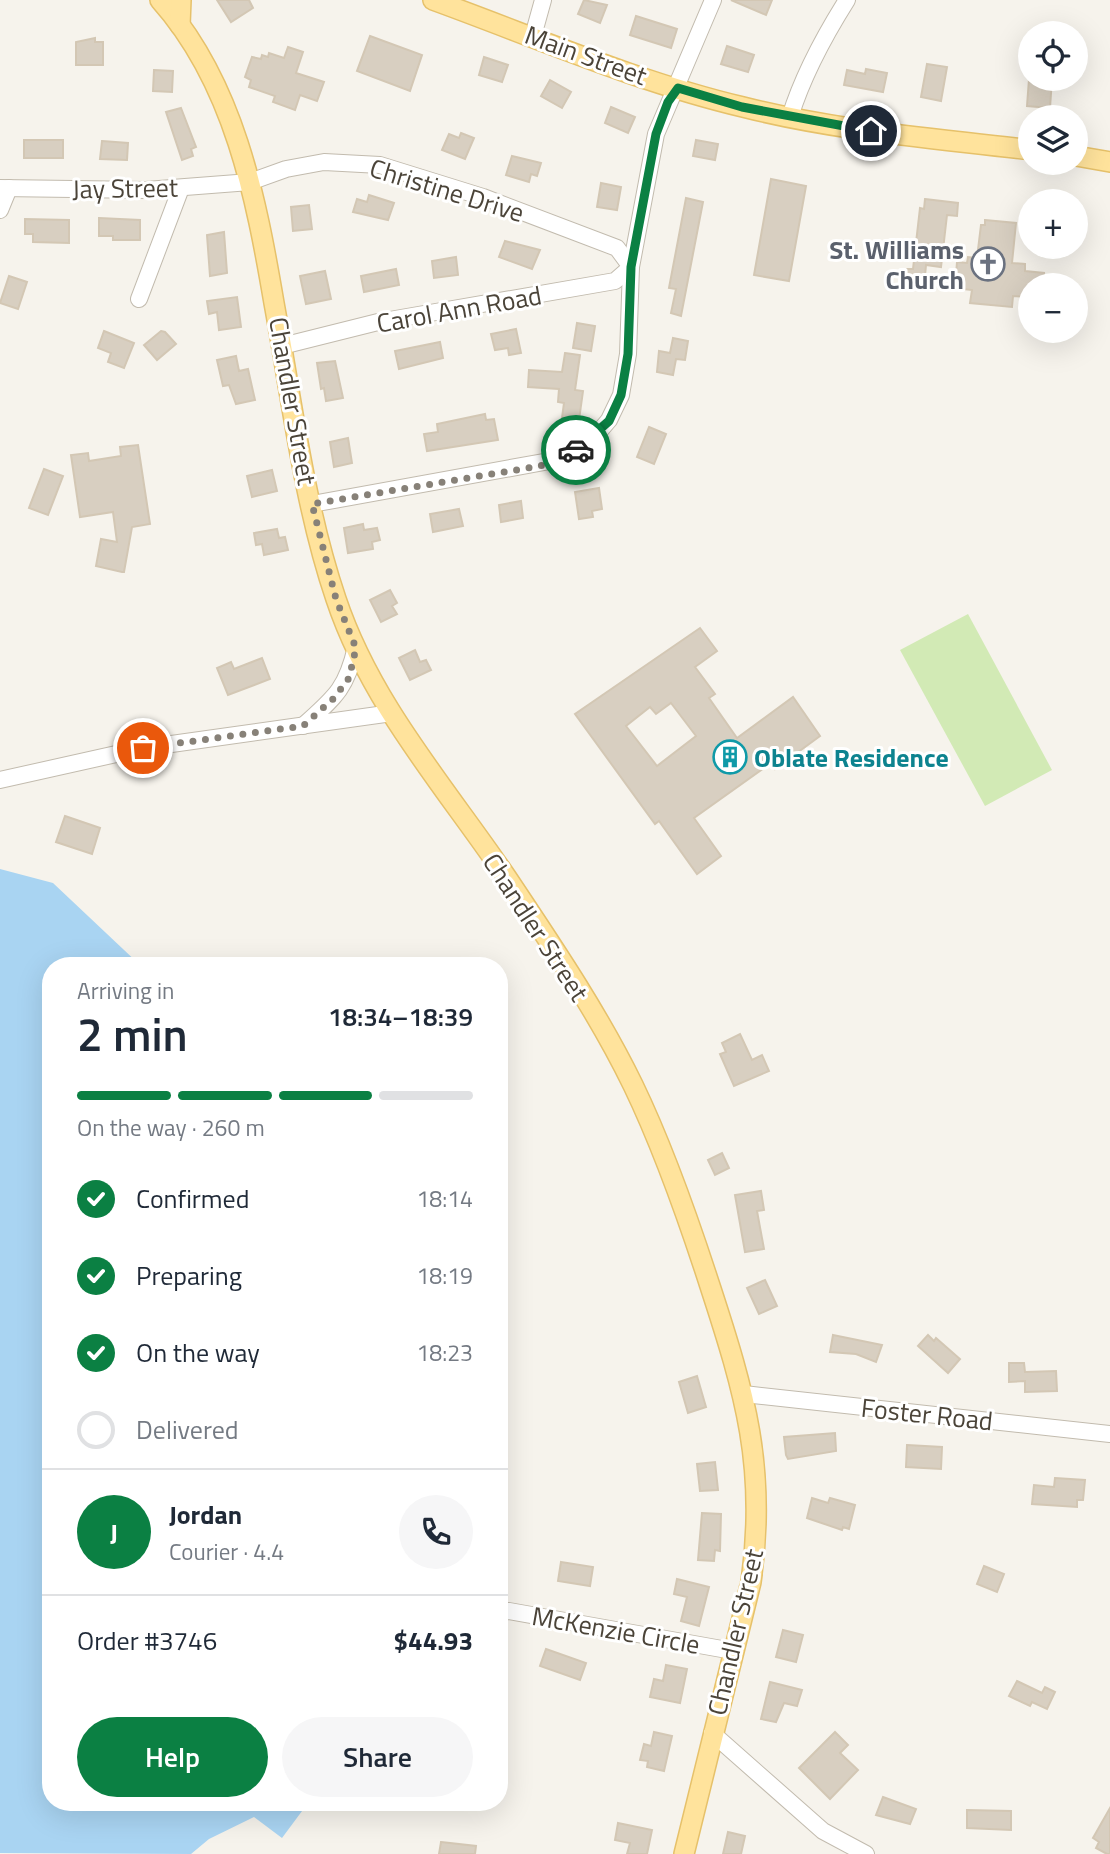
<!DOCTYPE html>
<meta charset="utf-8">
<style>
body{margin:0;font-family:"Titillium Web",sans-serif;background:#f6f6f7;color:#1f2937;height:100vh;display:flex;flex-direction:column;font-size:26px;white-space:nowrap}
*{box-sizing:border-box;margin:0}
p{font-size:23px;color:#747a83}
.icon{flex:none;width:38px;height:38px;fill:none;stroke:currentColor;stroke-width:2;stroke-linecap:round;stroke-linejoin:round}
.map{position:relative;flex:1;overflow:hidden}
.drawer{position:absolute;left:42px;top:957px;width:466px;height:854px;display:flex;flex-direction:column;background:#fff;border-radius:28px;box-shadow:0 7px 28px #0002}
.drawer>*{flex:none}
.buttons{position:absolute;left:1018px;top:21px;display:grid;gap:14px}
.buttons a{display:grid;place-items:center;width:70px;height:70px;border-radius:50%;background:#fff;box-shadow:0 7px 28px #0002;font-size:35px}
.pin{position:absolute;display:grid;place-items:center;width:60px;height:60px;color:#fff;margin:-30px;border:4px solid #fff;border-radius:50%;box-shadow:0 2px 7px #0007}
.courier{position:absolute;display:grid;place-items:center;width:70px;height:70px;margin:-35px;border:5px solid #0b8043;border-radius:50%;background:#fff;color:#222;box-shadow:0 2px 9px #0007}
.head em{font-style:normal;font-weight:600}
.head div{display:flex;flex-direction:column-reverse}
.head{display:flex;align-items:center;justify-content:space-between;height:119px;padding:0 35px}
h1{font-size:46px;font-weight:600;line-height:52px}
.bar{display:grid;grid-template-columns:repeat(4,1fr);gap:10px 7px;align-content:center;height:84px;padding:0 35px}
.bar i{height:9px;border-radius:5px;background:#e0e1e3}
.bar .active{background:#0b8043}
.bar p{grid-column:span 4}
.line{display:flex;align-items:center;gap:18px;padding:0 35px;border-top:2px solid #e0e1e3}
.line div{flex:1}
.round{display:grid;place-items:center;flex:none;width:74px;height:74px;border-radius:37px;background:#f6f6f7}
ol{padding:0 35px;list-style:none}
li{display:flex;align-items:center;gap:21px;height:77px}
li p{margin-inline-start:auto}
li .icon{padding:7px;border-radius:50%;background:#0b8043;color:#fff;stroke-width:4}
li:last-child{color:#747a83}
li i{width:38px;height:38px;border:4px solid #e0e1e3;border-radius:50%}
.action{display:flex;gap:14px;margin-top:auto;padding:14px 35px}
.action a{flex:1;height:80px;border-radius:42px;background:#0b8043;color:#fff;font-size:28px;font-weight:600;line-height:80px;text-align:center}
.action a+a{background:#f6f6f7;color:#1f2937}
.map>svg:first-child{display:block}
.green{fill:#d2eab5}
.water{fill:#a9d4f2}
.building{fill:#d8cfc1;stroke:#d3c7b4;stroke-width:2;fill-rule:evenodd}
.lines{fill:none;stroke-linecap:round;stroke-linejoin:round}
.minor-casing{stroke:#c2bbae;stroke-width:18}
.major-casing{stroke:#e6c16a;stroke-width:22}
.minor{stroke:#fff;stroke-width:16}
.major{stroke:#ffe39c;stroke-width:19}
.done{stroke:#878178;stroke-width:7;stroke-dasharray:0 12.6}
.route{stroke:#0b8043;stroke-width:9}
.labels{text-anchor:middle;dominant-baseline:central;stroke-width:6;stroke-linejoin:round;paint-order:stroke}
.street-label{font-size:26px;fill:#4b4439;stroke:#fff}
.worship-label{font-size:26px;font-weight:bold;fill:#5b616d;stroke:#fff;text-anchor:end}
.culture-label{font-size:26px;font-weight:bold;fill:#0d838f;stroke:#fff;text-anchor:start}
</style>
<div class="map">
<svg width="1110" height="1854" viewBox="0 0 1110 1854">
<rect width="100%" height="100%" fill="#f6f3ec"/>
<path class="green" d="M 968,614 L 1052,770 L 985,806 L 900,650 Z"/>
<path class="water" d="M 0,869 L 53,883 L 141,966 L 51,966 L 51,1802 L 308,1803 L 282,1838 L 254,1817 L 209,1839 L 191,1854 L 0,1853 Z"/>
<g class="building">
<path d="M 217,0 L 249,0 L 253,8 L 231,22 Z"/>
<path d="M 584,0 L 607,5 L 600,23 L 578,14 Z"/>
<path d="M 731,0 L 772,0 L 766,15 Z"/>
<path d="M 636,16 L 677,29 L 671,48 L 630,35 Z"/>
<path d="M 370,36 L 422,55 L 410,91 L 357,71 Z"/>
<path d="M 95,38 L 95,42 L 103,42 L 103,65 L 76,65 L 76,42 Z"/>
<path d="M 727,46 L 754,55 L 748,72 L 721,64 Z"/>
<path d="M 288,47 L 303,52 L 296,73 L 324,82 L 317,101 L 300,95 L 295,110 L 273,102 L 275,96 L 249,87 L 251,80 L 245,77 L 252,57 L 261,59 L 262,55 L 268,57 L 269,53 L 284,58 Z"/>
<path d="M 484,57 L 508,65 L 502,82 L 479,75 Z"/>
<path d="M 927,64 L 947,67 L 941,101 L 921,97 Z"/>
<path d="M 866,69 L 887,73 L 883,92 L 844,85 L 847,70 L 865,74 Z"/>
<path d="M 154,70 L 173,71 L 172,92 L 153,91 Z"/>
<path d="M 1029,79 L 1052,79 L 1050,108 L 1027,106 Z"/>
<path d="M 550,80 L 571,92 L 562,108 L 541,96 Z"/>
<path d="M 611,107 L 635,117 L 628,133 L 605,123 Z"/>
<path d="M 181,108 L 196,147 L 191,149 L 193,156 L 182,160 L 166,112 Z"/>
<path d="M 461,133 L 474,138 L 465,159 L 442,150 L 449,134 L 459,138 Z"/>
<rect x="24" y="140" width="39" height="18"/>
<path d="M 696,140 L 718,144 L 715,160 L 693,156 Z"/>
<path d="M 102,141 L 128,143 L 127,160 L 100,159 Z"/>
<path d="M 512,156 L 541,163 L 537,176 L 531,174 L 529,182 L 506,175 Z"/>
<path d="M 771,179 L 806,186 L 789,281 L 754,275 Z"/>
<path d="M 601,183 L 621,187 L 617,210 L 597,207 Z"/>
<path d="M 369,195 L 394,203 L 388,220 L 353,212 L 357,199 L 367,202 Z"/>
<path d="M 686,198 L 703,202 L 681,316 L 671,313 L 676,289 L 669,288 Z"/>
<path d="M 925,199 L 958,203 L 957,216 L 947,215 L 941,267 L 926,265 L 924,287 L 906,285 L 907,269 L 913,269 L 920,208 L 924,209 Z"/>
<path d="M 309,205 L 312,229 L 293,231 L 291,207 Z"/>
<path d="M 99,218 L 140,220 L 140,240 L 113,240 L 113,236 L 99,236 Z"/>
<path d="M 25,219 L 69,220 L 69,243 L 33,242 L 33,234 L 25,234 Z"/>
<path d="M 985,220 L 1016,223 L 1012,263 L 1025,264 L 1025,271 L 1044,273 L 1043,285 L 1031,285 L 1031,297 L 1013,296 L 1012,307 L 970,303 L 972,290 L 955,288 L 957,262 L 967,263 L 968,257 L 977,258 L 981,225 L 985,225 Z"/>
<path d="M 224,232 L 227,273 L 210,276 L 207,235 Z"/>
<path d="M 505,241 L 540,250 L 532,269 L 499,257 Z"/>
<path d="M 456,257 L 458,275 L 434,278 L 432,261 Z"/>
<path d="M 396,269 L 399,285 L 364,292 L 361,276 Z"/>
<path d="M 325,271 L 331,299 L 306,304 L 300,276 Z"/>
<path d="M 9,276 L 27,282 L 18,309 L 0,303 Z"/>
<path d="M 237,297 L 241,327 L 219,330 L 217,312 L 209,314 L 207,301 Z"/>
<path d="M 577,323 L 595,326 L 591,351 L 573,348 Z"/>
<path d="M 516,329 L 521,353 L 509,355 L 508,348 L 495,350 L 491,334 Z"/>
<path d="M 104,331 L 134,343 L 124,368 L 108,362 L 111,353 L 98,348 Z"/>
<path d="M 161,331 L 165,332 L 176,344 L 157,360 L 144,345 Z"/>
<path d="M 673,338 L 688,341 L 685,360 L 676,359 L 673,375 L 657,372 L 659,351 L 670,353 Z"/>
<path d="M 440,342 L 443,358 L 399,369 L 395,351 Z"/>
<path d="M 565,353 L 580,355 L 575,390 L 583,391 L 579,420 L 562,418 L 564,403 L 558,402 L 559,389 L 528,387 L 529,370 L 562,372 Z"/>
<path d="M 236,356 L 239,371 L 248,369 L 255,400 L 236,404 L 229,385 L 223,386 L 217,360 Z"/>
<path d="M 335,361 L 343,398 L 326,401 L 324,388 L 321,389 L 317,363 Z"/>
<path d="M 485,414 L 486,420 L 494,419 L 498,440 L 427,451 L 424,434 L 438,432 L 437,424 Z"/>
<path d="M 649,427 L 666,434 L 654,464 L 637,457 Z"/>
<path d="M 348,438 L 352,463 L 334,467 L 330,442 Z"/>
<path d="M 138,445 L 150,524 L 132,527 L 124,572 L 122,572 L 96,566 L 101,539 L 117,542 L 113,512 L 80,517 L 71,455 L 88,453 L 89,461 L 121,456 L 120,447 Z"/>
<path d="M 44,469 L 63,476 L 48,515 L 29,508 Z"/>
<path d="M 272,470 L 277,491 L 252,497 L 247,476 Z"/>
<path d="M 599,488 L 602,509 L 592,511 L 593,517 L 579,519 L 575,492 Z"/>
<path d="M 521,501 L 523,518 L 501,522 L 499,505 Z"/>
<path d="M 459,509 L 463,526 L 433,532 L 430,514 Z"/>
<path d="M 363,524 L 364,530 L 377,528 L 380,540 L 372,542 L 373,549 L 348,553 L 344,528 Z"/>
<path d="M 277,529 L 279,538 L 285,537 L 288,550 L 264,555 L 262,544 L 256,545 L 254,533 Z"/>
<path d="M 390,590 L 397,603 L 392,606 L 397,614 L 381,622 L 370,600 Z"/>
<path d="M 700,628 L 717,651 L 695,667 L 715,694 L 709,698 L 737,738 L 793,697 L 820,736 L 775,769 L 771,763 L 694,818 L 721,856 L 697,874 L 659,821 L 655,824 L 575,714 ZM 671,703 L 696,736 L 657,766 L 626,726 L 650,707 L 656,714 Z"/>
<path d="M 415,650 L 420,662 L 426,660 L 431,670 L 410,680 L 399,658 Z"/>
<path d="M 262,658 L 270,679 L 228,695 L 217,668 L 231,662 L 234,669 Z"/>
<path d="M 65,816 L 100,828 L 92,854 L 56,842 Z"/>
<path d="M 740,1034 L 752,1060 L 762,1055 L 769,1071 L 734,1086 L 720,1054 L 726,1052 L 722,1043 Z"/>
<path d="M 722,1153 L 729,1168 L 715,1175 L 708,1160 Z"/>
<path d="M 761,1191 L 764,1210 L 757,1211 L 764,1249 L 745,1252 L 735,1195 Z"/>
<path d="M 765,1280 L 777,1306 L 759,1314 L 747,1288 Z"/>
<path d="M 833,1335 L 882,1345 L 876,1362 L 856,1354 L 830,1352 Z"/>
<path d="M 928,1335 L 934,1341 L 936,1338 L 960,1359 L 948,1373 L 918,1346 Z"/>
<path d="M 1009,1363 L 1024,1363 L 1025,1372 L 1056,1371 L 1057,1391 L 1025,1392 L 1025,1381 L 1009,1382 Z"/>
<path d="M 697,1376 L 706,1407 L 688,1413 L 679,1382 Z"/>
<path d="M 835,1433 L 836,1451 L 788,1459 L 786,1455 L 784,1437 Z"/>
<path d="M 907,1445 L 942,1447 L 941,1469 L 906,1467 Z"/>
<path d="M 715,1462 L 718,1490 L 700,1491 L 697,1464 Z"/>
<path d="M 1055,1478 L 1085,1480 L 1083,1500 L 1077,1500 L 1077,1507 L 1032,1504 L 1034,1485 L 1054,1487 Z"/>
<path d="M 812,1498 L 828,1503 L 830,1498 L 855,1505 L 849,1529 L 843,1527 L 842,1530 L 807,1518 Z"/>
<path d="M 702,1513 L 721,1514 L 720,1551 L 715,1550 L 714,1561 L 698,1560 Z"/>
<path d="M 561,1562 L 593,1567 L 590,1586 L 558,1581 Z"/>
<path d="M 984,1566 L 1004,1574 L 997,1592 L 977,1584 Z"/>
<path d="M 677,1579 L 709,1587 L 699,1626 L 681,1621 L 687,1597 L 674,1594 Z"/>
<path d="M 783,1630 L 803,1635 L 796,1662 L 776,1657 Z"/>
<path d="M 546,1649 L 586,1663 L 580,1680 L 540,1666 Z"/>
<path d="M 666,1665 L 687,1669 L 680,1703 L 650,1697 L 654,1679 L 663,1681 Z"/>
<path d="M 1017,1681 L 1042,1693 L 1045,1687 L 1055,1692 L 1047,1709 L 1032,1702 L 1030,1706 L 1009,1696 Z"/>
<path d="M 770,1682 L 802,1690 L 797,1706 L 784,1703 L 776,1722 L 761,1719 Z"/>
<path d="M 654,1732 L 672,1736 L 664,1771 L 647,1767 L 648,1761 L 640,1760 L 644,1744 L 651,1746 Z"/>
<path d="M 835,1732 L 848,1745 L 840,1753 L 858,1770 L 830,1799 L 799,1768 Z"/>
<path d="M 883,1797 L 916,1809 L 910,1824 L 876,1815 Z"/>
<path d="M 1110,1808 L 1110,1854 L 1107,1854 L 1096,1848 L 1099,1842 L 1093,1838 Z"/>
<path d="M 967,1810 L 1011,1811 L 1011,1830 L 967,1828 Z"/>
<path d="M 618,1823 L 652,1830 L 647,1854 L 627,1854 L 630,1843 L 615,1840 Z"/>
<path d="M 728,1832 L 745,1836 L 741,1854 L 723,1854 Z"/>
<path d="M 441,1842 L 476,1846 L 475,1854 L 439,1854 Z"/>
</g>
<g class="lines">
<defs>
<g id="minor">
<path d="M 533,36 L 543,0"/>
<path d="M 790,117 C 803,75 823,38 847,0"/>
<path d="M 0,188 L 146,190 L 250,182 L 286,169 L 324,162 L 380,165 L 483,197 L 617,248 L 631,267 L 615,281 L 378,322 L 282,346"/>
<path d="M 0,210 L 9,188"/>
<path d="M 139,299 L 181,188"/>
<path d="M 312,504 L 566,458 L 597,434 L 609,420 L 621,395 L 628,354 L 631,267 L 656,134 L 713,0"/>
<path d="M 303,726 C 334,698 346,690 356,647"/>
<path d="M 0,780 L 143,748 L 392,713"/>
<path d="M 744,1394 L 1110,1434"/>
<path d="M 499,1612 L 509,1611 L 733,1651"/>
<path d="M 712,1733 L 823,1831 L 866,1854"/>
</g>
<g id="major">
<path d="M 160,0 C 234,83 256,197 274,303 C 292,401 304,505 336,599 C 371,704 446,788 507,878 C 551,944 598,1013 633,1085 C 664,1149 688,1218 710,1286 C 745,1393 767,1468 751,1582 L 684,1854"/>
<path d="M 433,0 C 535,37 637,82 743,107 C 837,131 934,138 1031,150"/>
<path d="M 180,25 L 181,0"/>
<path d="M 1076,156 L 1110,162"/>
</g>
</defs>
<use href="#minor" class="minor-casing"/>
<use href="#major" class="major-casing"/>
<use href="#minor" class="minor"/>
<use href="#major" class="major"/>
</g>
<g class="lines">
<path class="done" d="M 143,748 L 303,726 L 334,698 L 349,678 L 356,648 L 336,599 L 312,504 L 540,466 L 566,458 L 576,450"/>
<path class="route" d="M 576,450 L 609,421 L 621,395 L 628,354 L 631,267 L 656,134 L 668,102 L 678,88 L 742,107 L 871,131"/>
</g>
<defs>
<symbol id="church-ring" viewBox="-11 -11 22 22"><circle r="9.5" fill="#fff" stroke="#6b7280" stroke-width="1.5"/><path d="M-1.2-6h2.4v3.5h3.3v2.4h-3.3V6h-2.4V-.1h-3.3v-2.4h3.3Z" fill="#6b7280"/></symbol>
<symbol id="building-ring" viewBox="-11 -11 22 22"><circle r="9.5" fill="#fff" stroke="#0f9aa8" stroke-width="1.5"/><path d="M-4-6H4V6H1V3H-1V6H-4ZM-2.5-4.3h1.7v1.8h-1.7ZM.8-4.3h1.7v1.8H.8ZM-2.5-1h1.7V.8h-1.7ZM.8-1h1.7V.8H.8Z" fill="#0f9aa8"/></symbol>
</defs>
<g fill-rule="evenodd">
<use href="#church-ring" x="969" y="245" width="38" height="38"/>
<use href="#building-ring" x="711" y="738" width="38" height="38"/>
</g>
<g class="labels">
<g class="street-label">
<text transform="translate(586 55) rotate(20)">Main Street</text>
<text transform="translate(125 188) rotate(-1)">Jay Street</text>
<text transform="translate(447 190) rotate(17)">Christine Drive</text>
<text transform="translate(459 309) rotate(-10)">Carol Ann Road</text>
<text transform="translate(293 401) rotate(80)">Chandler Street</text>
<text transform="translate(536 927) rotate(57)">Chandler Street</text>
<text transform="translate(927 1414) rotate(6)">Foster Road</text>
<text transform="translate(616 1630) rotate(10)">McKenzie Circle</text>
<text transform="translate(735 1632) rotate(-77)">Chandler Street</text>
</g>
<g class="worship-label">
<text x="964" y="249">St. Williams<tspan x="964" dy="30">Church</tspan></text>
</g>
<g class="culture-label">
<text x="754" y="757">Oblate Residence</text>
</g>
</g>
</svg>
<div class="buttons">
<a><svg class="icon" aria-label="locate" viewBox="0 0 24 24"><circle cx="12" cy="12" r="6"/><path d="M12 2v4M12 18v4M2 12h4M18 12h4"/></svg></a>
<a><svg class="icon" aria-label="layers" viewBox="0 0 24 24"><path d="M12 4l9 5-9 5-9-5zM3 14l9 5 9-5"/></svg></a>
<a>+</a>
<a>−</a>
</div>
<div class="pin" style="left:143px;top:748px;background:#ea580c"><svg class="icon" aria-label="bag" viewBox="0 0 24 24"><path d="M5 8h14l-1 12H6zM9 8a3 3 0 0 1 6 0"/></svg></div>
<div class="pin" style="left:871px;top:131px;background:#1f2937"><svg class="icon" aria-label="home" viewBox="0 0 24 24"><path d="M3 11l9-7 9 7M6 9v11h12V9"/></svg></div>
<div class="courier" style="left:576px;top:450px"><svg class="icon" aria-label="car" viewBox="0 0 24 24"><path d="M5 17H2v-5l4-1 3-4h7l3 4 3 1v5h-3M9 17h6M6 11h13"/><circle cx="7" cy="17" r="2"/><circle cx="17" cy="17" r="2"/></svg></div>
<section class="drawer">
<div class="head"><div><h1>2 min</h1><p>Arriving in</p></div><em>18:34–18:39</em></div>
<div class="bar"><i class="active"></i><i class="active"></i><i class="active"></i><i></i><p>On the way · 260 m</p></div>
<ol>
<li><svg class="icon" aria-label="check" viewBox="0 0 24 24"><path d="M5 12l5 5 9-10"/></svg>Confirmed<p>18:14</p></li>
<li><svg class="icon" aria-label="check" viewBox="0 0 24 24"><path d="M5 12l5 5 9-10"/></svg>Preparing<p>18:19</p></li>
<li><svg class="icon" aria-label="check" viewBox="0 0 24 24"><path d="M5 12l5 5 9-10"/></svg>On the way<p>18:23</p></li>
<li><i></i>Delivered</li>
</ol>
<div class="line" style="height:126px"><b class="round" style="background:#0b8043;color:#fff">J</b><div><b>Jordan</b><p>Courier · 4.4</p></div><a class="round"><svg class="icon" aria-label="phone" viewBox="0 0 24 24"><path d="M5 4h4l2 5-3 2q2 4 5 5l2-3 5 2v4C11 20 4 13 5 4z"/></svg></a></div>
<div class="line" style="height:91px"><div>Order #3746</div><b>$44.93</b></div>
<div class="action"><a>Help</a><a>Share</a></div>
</section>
</div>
